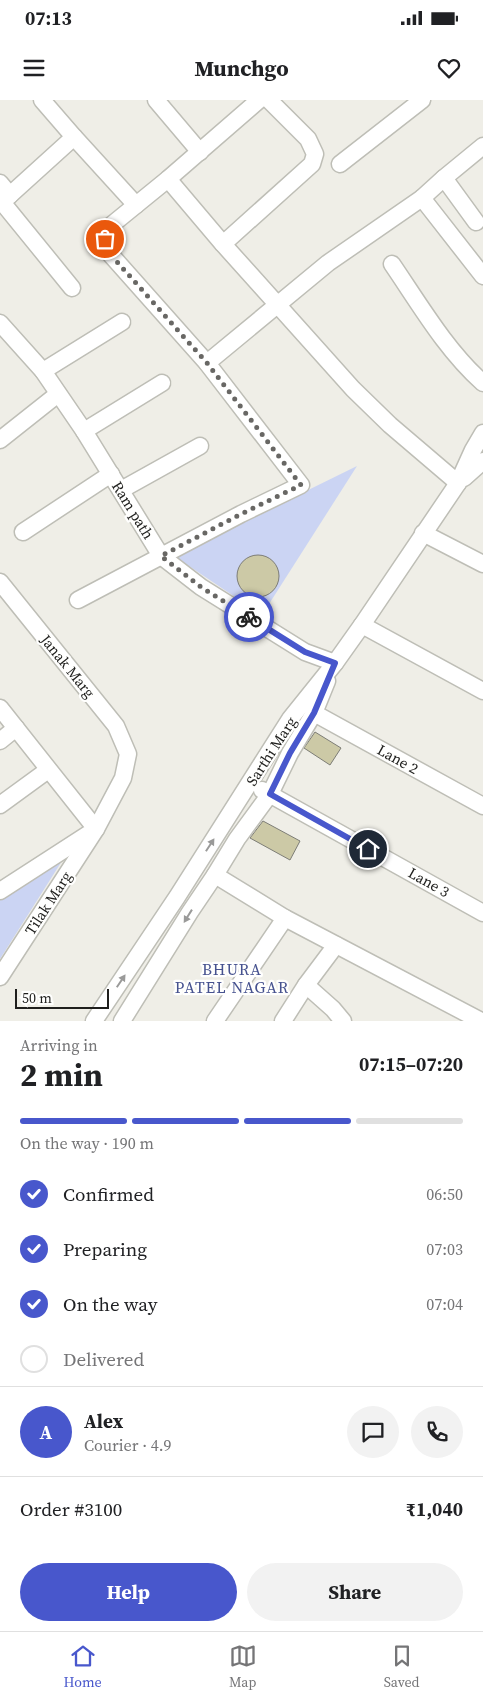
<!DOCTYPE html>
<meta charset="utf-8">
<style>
body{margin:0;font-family:"Source Serif 4",serif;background:#f2f2f2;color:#202124;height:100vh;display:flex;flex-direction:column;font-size:19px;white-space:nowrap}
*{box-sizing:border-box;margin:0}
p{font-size:16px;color:#757577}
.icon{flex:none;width:28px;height:28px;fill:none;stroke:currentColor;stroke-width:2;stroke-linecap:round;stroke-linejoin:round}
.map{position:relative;height:921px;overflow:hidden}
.details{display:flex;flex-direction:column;background:#fff;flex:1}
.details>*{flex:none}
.scale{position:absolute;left:15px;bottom:12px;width:94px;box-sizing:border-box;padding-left:5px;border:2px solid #1f1f1d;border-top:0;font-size:14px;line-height:18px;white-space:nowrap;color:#1f1f1d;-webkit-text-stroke:4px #fffffe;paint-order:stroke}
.pin{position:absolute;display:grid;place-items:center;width:42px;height:42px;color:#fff;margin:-21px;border:2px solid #fff;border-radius:50%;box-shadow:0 1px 5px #0007}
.courier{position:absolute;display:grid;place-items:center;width:50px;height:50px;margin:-25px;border:4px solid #4857cc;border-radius:50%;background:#fff;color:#222;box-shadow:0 1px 6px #0007}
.summary em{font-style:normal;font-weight:700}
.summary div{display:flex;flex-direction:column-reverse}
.summary{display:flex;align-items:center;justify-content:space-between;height:85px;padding:0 20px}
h1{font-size:32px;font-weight:700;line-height:38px}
.bar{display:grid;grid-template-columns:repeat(4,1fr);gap:8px 5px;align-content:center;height:60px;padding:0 20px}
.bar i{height:6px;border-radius:4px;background:#e0e0e0}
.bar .selected{background:#4857cc}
.bar p{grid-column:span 4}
.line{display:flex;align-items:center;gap:12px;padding:0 20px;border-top:1px solid #e0e0e0}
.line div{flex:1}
.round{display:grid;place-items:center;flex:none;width:52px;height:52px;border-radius:26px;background:#f2f2f2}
ol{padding:0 20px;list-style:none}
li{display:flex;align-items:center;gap:15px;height:55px}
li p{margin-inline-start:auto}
li .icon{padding:5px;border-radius:50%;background:#4857cc;color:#fff;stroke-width:4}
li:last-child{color:#757577}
li i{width:28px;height:28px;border:2px solid #e0e0e0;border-radius:50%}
.action{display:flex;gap:10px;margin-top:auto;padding:10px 20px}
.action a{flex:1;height:58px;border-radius:30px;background:#4857cc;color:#fff;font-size:20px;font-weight:700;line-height:58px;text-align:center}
.action a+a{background:#f2f2f2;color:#202124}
.status{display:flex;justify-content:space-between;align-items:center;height:35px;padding:0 25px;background:#fff;direction:ltr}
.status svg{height:14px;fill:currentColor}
header{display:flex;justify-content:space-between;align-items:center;height:65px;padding:0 20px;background:#fff;font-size:22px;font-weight:700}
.menu{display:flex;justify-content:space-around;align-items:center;height:70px;border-top:1px solid #e0e0e0;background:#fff;font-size:14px;color:#757577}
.menu a{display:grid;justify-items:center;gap:2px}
.menu .selected{color:#4857cc}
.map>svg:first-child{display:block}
.green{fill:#cbd4f3}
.building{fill:#ccc9a6;stroke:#7d7d76}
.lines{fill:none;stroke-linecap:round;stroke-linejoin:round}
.minor-casing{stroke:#bebeb6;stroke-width:19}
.minor{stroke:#fff;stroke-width:16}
.oneway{fill:#9a9a99}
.done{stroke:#686764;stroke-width:5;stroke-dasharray:0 9}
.route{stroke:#4857cc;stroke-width:6}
.labels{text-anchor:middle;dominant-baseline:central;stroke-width:4.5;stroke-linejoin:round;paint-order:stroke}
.street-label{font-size:15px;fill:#1f1f1d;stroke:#fffffe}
.neighbourhood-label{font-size:16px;letter-spacing:1px;fill:#46528f;stroke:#fffffe}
</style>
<div class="status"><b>07:13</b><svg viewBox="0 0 49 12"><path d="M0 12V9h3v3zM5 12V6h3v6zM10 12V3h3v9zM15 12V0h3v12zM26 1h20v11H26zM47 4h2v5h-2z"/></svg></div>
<header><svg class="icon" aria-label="menu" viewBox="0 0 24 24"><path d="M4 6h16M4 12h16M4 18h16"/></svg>Munchgo<svg class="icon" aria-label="heart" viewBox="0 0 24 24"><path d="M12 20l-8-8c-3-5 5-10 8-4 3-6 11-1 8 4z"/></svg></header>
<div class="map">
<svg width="483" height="921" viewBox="0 0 483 921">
<rect width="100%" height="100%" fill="#efeee7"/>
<g class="green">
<path d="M 357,366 L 262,515 L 174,456 Z"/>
<path d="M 79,734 L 0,859 L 0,792 Z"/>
</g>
<g class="building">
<circle cx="258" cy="476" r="21"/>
<path d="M 315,632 L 341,648 L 330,665 L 304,648 Z"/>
<path d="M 263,721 L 300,741 L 290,760 L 250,738 Z"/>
</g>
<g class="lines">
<defs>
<g id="minor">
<path d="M 42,0 L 74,37 L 136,105"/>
<path d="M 156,0 L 200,52"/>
<path d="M 340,64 L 422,0"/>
<path d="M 444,78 L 476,122"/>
<path d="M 168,79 L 223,144 L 353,289 L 390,325 L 458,383"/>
<path d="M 0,83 L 10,95"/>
<path d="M 422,98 L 483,176"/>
<path d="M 2,102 L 72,188"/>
<path d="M 0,104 L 74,37"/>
<path d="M 223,144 L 312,64 L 315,54 L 308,39 L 269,0"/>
<path d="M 392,164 C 420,205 446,250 483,283"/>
<path d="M 0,223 L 43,271 L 84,331 L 161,456 L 201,487 L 305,552 L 335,563"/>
<path d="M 207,263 L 328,163 L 422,98 L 444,78 L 483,46"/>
<path d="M 43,271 L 122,222"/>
<path d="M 84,331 L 162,283"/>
<path d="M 0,340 L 58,294"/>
<path d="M 464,378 L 483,361"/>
<path d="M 121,390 L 200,346"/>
<path d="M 23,432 L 111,374"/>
<path d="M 423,433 L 483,464"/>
<path d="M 0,482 L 116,626 L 128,654 L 123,678 L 96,729 L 0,877"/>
<path d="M 78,500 L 241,414 L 301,385 L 207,263 L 111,155 L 105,139 L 109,127 L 168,79 L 259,0"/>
<path d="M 362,525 L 483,591"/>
<path d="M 0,608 L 96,729 L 0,791"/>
<path d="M 314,613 L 483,706"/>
<path d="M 0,641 L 16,628"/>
<path d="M 262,690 L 483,813"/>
<path d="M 0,705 L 48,670"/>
<path d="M 215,775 L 285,818 L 481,921"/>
<path d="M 336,845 L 306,885 L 333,909 L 343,921"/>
<path d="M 94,921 L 177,797 L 290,619 L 335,563 L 362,525 L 458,383 L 473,350 L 483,333"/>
<path d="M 122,921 L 190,812 L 215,775 L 237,739 L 270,694 L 290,653 L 314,613 L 327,581"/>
<path d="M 215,921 L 285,818"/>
<path d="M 283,921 L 306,885"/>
</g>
</defs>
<use href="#minor" class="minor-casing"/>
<use href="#minor" class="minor"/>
</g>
<defs><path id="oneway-solid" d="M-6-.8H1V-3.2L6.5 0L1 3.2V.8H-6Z" transform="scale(1.25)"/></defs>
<g class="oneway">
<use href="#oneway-solid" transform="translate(210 745) rotate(-57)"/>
<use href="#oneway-solid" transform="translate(188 816) rotate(122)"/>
<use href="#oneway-solid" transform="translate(121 881) rotate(-56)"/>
</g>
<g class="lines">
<path class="done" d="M 105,139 L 111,155 L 207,263 L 301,385 L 241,414 L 161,456 L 201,487 L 249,517"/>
<path class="route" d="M 249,517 L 305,552 L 335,563 L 314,613 L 290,653 L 270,694 L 368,749"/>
</g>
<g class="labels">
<g class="street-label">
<text transform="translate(133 410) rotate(58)">Ram path</text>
<text transform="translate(68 566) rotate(51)">Janak Marg</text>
<text transform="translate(271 651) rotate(-57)">Sarthi Marg</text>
<text transform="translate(398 659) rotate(29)">Lane 2</text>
<text transform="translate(429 782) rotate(29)">Lane 3</text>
<text transform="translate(48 803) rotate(-57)">Tilak Marg</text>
</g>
<g class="neighbourhood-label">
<text x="232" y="869">BHURA<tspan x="232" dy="18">PATEL NAGAR</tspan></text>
</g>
</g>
</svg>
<div class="scale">50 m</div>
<div class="pin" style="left:105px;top:139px;background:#ea580c"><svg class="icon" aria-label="bag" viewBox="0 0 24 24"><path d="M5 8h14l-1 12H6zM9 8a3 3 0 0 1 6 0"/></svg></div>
<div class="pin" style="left:368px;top:749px;background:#1f2937"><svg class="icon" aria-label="home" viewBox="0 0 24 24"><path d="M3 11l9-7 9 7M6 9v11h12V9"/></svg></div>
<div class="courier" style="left:249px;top:517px"><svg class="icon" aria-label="bike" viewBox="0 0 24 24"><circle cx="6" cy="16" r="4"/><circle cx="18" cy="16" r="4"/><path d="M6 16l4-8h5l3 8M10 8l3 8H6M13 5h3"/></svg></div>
</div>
<section class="details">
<div class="summary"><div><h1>2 min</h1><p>Arriving in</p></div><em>07:15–07:20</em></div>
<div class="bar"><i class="selected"></i><i class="selected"></i><i class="selected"></i><i></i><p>On the way · 190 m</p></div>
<ol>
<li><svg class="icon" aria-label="check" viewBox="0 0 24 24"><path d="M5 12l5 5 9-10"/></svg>Confirmed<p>06:50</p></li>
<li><svg class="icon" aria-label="check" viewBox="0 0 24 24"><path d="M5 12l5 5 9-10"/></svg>Preparing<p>07:03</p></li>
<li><svg class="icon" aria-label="check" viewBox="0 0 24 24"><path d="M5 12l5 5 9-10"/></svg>On the way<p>07:04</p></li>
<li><i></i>Delivered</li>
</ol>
<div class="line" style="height:90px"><b class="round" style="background:#4857cc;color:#fff">A</b><div><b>Alex</b><p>Courier · 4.9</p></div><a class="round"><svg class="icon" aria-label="chat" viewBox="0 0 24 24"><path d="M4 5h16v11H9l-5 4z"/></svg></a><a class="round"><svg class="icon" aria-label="phone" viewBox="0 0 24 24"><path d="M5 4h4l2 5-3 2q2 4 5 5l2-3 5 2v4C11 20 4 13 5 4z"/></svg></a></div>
<div class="line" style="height:65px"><div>Order #3100</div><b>₹1,040</b></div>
<div class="action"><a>Help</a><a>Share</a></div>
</section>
<nav class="menu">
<a class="selected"><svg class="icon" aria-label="home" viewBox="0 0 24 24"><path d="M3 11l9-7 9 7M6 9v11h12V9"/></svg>Home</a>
<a><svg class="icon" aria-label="map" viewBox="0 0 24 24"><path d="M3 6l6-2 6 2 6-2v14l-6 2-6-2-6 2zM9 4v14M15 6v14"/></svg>Map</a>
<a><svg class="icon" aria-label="saved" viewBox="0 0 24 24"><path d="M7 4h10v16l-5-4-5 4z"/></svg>Saved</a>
</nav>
